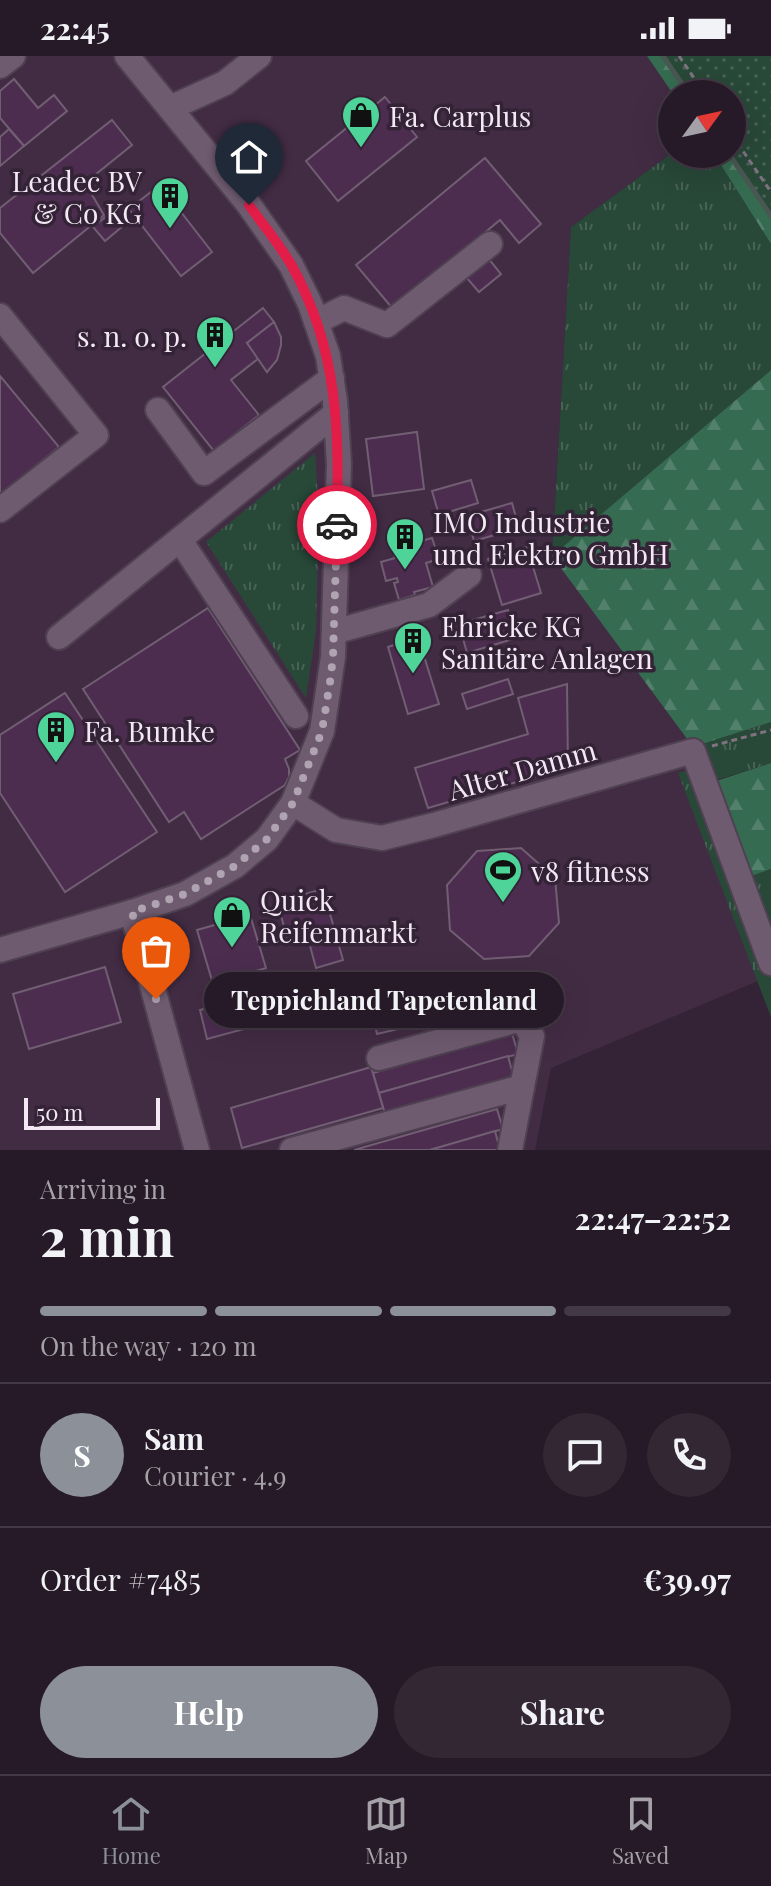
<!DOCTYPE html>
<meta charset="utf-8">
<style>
body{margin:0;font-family:"Playfair Display",serif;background:#332734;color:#f1f3f6;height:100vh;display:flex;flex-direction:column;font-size:30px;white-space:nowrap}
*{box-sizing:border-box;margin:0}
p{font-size:26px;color:#a4a1a8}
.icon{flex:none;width:44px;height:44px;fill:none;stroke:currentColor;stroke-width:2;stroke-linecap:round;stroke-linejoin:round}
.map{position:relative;height:1094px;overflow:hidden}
.details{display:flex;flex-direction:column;background:#271a28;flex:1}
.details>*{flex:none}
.needle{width:52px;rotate:57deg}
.controls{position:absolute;left:658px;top:24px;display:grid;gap:16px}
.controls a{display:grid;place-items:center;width:88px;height:88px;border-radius:50%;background:#271a28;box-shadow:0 8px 32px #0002,0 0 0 2px #433845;font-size:40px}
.scale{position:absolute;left:24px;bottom:20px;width:136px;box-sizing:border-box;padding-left:8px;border:4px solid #f3e8f4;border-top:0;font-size:22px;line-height:28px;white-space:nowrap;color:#f3e8f4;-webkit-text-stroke:6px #342336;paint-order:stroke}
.pin{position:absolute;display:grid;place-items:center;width:68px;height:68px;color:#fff;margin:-82px -34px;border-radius:50% 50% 50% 0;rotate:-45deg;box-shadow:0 0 8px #0007}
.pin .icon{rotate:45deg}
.courier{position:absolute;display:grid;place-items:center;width:80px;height:80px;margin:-40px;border:6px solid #e11d48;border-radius:50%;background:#fff;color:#222;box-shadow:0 2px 10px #0007}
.bubble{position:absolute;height:56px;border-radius:28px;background:#271a28;box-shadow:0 8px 32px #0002,0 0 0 2px #433845;font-size:26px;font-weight:700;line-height:56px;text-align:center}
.overview em{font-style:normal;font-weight:700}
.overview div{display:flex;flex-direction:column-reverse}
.overview{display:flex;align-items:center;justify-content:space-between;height:136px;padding:0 40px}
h1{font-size:52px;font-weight:700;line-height:60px}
.bar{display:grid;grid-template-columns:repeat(4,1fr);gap:12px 8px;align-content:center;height:96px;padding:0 40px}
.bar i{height:10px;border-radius:6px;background:#433845}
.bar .on{background:#8c9099}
.bar p{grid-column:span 4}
.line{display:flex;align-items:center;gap:20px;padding:0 40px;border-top:2px solid #433845}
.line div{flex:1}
.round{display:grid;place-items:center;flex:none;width:84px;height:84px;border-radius:42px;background:#332734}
.action{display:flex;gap:16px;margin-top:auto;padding:16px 40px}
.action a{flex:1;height:92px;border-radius:48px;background:#8c9099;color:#fff;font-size:32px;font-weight:700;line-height:92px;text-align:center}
.action a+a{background:#332734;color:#f1f3f6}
.status{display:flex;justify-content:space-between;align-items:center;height:56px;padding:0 40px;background:#271a28;direction:ltr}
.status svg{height:22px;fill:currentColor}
.menu{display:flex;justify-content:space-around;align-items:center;height:112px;border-top:2px solid #433845;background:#271a28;font-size:22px;color:#a4a1a8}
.menu a{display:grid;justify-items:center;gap:4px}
.menu .on{color:#8c9099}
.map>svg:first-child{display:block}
.built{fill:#422c44}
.grass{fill:url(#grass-tufts)}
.forest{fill:url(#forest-firs)}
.park{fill:url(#park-dots)}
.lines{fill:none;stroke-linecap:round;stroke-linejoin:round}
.stream{stroke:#495752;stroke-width:5}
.building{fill:#4c2d50;stroke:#715e73;stroke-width:2}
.minor-casing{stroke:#4f4151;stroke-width:28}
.path{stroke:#817282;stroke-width:3;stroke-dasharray:6 4;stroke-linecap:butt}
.minor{stroke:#6f5b70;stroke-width:24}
.done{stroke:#b0a3b2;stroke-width:8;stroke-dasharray:0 14.4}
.route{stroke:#e11d48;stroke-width:10}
.labels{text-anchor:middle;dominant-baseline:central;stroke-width:7;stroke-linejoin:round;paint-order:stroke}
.poi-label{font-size:28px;fill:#f3e8f4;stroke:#342336;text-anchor:start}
.street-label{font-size:28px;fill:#f3e8f4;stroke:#342336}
</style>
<div class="status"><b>22:45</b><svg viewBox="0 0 49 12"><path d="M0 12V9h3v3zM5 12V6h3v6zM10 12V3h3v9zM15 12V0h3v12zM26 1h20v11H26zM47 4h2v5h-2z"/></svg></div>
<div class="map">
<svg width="771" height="1094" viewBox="0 0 771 1094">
<defs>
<pattern id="grass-tufts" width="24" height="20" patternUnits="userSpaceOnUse" patternTransform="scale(2)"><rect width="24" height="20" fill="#284838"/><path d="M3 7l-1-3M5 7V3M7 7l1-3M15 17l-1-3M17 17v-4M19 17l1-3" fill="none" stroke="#486255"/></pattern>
<pattern id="forest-firs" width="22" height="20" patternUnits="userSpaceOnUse" patternTransform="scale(2)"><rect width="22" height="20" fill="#356b51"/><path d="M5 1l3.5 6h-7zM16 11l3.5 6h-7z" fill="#53806b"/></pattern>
<pattern id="park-dots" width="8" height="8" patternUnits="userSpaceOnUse" patternTransform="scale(2)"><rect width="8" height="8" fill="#284838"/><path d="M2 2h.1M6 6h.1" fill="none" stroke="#486255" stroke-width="1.8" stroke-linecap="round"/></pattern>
</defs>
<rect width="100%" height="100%" fill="#342336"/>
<path class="built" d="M 0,0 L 647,0 L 673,38 L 672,97 L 571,171 L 552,499 L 693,691 L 700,711 L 679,718 L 758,925 L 551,1012 L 535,1094 L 0,1094 Z"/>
<g class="grass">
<path d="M 672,97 L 714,98 L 771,188 L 771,314 L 552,500 L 571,171 Z"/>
<path d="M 315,397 L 319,458 L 316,575 L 306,642 L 206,486 Z"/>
<path d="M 771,666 L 771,707 L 707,727 L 751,820 L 771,813 L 771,961 L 678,717 L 700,711 L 693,691 Z"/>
</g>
<g class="forest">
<path d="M 647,0 L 710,0 L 771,95 L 771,188 L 714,98 L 732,98 L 732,38 L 673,38 Z"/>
<path d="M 771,314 L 771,666 L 693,691 L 552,500 Z"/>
<path d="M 771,707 L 771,813 L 751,820 L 707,728 Z"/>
</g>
<path class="park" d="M 665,0 L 771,0 L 771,164 L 728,98 L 732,98 L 732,38 L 689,38 Z"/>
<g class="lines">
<g class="stream">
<path d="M 663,0 L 689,38"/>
<path d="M 729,98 L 771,160"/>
</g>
</g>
<g class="building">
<path d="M 14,23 L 38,52 L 54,39 L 67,55 L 24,90 L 0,62 L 0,35 Z"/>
<path d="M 385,41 L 417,81 L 338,145 L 306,105 Z"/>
<path d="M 112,64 L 132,89 L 85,127 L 104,159 L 33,217 L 0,177 L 0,152 Z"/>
<path d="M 9,73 L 24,90 L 0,110 L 0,81 Z"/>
<path d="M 485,102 L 541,168 L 519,187 L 500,164 L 393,253 L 356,209 Z"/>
<path d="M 160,129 L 212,196 L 181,220 L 129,153 Z"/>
<path d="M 119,150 L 130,164 L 105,185 L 93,171 Z"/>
<path d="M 488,202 L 501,218 L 479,236 L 465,220 Z"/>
<path d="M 263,252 L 274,266 L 247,287 L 259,302 L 231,324 L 259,359 L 214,395 L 163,331 Z"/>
<path d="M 274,266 L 281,281 L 281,289 L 277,304 L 267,316 L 247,287 Z"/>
<path d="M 0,320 L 59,391 L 0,439 Z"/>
<path d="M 417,376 L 424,433 L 373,440 L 366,383 Z"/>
<path d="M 471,424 L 478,447 L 439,459 L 432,435 Z"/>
<path d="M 512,447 L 519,472 L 474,485 L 467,460 Z"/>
<path d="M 432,482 L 439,503 L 426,507 L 433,531 L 414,536 L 415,539 L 399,544 L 394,527 L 398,526 L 397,522 L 386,525 L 381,506 L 395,502 L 394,497 L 408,493 L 407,489 Z"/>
<path d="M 527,491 L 541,537 L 502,549 L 488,503 Z"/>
<path d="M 208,552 L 300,694 L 285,703 L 289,713 L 289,721 L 285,729 L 201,783 L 184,756 L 169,766 L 83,633 Z"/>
<path d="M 508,554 L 516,582 L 467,597 L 459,568 Z"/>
<path d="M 418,581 L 439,648 L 408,658 L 388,591 Z"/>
<path d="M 508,623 L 513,638 L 467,653 L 462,638 Z"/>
<path d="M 567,628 L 568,711 L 428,752 L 415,712 L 528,678 L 518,642 Z"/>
<path d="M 65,637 L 157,776 L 65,836 L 0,737 L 0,679 Z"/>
<path d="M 521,792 L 555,822 L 559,867 L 529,900 L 484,903 L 450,874 L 447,829 L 477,795 Z"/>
<path d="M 323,833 L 343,904 L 316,912 L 306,875 L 287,881 L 277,846 Z"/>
<path d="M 250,859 L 266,912 L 213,928 L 197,874 Z"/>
<path d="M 105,911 L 121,966 L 29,993 L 13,938 Z"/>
<path d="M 417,923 L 427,966 L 377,978 L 367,935 Z"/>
<path d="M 252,940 L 259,969 L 207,983 L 200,954 Z"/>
<path d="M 512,977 L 518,998 L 379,1037 L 373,1017 Z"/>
<path d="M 508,1000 L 514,1022 L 385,1058 L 379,1037 Z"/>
<path d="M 371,1011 L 383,1052 L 242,1092 L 231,1052 Z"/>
<path d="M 497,1053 L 503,1073 L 430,1094 L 354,1094 Z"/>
<path d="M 495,1075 L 500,1094 L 430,1094 Z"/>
</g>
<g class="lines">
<defs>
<g id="minor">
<path d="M 0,10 L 13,0"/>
<path d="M 170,52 L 225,27 L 259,0"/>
<path d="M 0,260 L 96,379 L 0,454"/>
<path d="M 316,266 L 344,252 L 387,269 L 490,188"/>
<path d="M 158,354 L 204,417 L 332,322"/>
<path d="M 180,484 L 296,660"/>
<path d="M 334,576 L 429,549 L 469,519"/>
<path d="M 59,581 L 336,357"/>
<path d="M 293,747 L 336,774 L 382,782 L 434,769 L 693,695 L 771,907"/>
<path d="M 132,856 L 197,1094"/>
<path d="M 0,894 L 132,856 L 185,838 L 235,810 L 267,783 L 293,747 L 322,675 L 333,601 L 339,408 L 335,345 L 328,300 L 310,248 L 291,209 L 249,149 L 127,0"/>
<path d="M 292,1094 L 522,1031 L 532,980 L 524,967 L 518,964 L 379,1002"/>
<path d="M 510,1094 L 522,1031"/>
</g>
</defs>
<use href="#minor" class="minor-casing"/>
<g class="path">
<path d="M 679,0 L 705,38"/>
<path d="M 732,79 L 771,136"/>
<path d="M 712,690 L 771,674"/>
</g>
<use href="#minor" class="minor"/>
</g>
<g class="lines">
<path class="done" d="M 156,943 L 132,856 L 185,838 L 235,810 L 267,783 L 293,747 L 322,675 L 330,626 L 333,601 L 337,469"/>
<path class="route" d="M 249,149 C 263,169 280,189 292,210 C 339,295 339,375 337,469"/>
</g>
<defs>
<symbol id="shop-pin" viewBox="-11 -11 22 30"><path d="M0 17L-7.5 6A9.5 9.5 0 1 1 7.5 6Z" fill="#4ed399" stroke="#342336"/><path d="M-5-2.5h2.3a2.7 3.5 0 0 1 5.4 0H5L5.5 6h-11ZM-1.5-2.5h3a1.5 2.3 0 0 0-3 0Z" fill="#111"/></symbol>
<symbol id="building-pin" viewBox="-11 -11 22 30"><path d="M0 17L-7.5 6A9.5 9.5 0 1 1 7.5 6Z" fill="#4ed399" stroke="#342336"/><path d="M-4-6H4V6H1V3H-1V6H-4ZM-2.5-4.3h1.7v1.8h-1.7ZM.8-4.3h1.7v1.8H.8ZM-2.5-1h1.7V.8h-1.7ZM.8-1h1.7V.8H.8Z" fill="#111"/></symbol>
<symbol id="stadium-pin" viewBox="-11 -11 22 30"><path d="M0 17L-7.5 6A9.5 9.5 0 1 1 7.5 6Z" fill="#4ed399" stroke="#342336"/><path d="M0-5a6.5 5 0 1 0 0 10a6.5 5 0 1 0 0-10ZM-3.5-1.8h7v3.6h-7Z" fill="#111"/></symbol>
</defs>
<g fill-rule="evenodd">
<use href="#shop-pin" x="339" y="37" width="44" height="60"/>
<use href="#building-pin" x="148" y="118" width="44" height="60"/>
<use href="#building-pin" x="193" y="257" width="44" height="60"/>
<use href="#building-pin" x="383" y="459" width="44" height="60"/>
<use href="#building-pin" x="391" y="563" width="44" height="60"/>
<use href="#building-pin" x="34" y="652" width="44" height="60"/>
<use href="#stadium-pin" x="481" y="792" width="44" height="60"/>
<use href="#shop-pin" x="210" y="837" width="44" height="60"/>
</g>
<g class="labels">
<g class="poi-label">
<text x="389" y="59">Fa. Carplus</text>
<text x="142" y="124" text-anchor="end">Leadec BV<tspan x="142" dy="32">&amp; Co KG</tspan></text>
<text x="187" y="279" text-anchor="end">s. n. o. p.</text>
<text x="433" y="465">IMO Industrie<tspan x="433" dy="32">und Elektro GmbH</tspan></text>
<text x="441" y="569">Ehricke KG<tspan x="441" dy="32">Sanitäre Anlagen</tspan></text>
<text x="84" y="674">Fa. Bumke</text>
<text x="531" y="814">v8 fitness</text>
<text x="260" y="843">Quick<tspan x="260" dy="32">Reifenmarkt</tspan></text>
</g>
<g class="street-label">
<text transform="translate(522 713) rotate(-16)">Alter Damm</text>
</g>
</g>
</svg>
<div class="controls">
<a><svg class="needle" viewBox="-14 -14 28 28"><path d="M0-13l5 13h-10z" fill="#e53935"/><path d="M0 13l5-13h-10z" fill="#a4a1a8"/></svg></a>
</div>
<div class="scale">50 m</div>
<div class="pin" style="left:156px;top:943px;background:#ea580c"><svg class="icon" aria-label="bag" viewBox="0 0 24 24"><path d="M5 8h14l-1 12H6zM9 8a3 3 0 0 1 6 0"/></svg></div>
<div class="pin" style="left:249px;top:149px;background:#1f2937"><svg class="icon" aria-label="home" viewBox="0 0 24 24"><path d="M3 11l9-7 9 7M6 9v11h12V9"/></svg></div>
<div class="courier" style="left:337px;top:469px"><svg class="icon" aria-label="car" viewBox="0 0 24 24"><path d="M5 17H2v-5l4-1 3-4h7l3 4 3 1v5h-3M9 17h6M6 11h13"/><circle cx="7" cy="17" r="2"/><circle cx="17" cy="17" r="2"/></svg></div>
<div class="bubble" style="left:204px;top:916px;width:360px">Teppichland Tapetenland</div>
</div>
<section class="details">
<div class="overview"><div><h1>2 min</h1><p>Arriving in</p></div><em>22:47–22:52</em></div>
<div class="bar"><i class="on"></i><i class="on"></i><i class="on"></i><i></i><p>On the way · 120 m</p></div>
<div class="line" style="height:144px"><b class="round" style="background:#8c9099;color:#fff">S</b><div><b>Sam</b><p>Courier · 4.9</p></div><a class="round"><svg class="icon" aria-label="chat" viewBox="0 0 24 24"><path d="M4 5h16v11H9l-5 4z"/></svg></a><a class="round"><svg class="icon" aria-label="phone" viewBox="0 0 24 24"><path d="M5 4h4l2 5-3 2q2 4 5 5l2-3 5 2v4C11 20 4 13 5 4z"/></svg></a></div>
<div class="line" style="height:104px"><div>Order #7485</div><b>€39.97</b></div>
<div class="action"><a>Help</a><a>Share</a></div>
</section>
<nav class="menu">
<a class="on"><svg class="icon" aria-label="home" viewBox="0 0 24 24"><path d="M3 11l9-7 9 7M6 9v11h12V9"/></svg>Home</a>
<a><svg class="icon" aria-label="map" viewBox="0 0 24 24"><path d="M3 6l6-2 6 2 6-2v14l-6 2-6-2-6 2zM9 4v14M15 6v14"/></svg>Map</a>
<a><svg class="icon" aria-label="saved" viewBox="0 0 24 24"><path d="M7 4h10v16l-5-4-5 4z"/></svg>Saved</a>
</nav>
